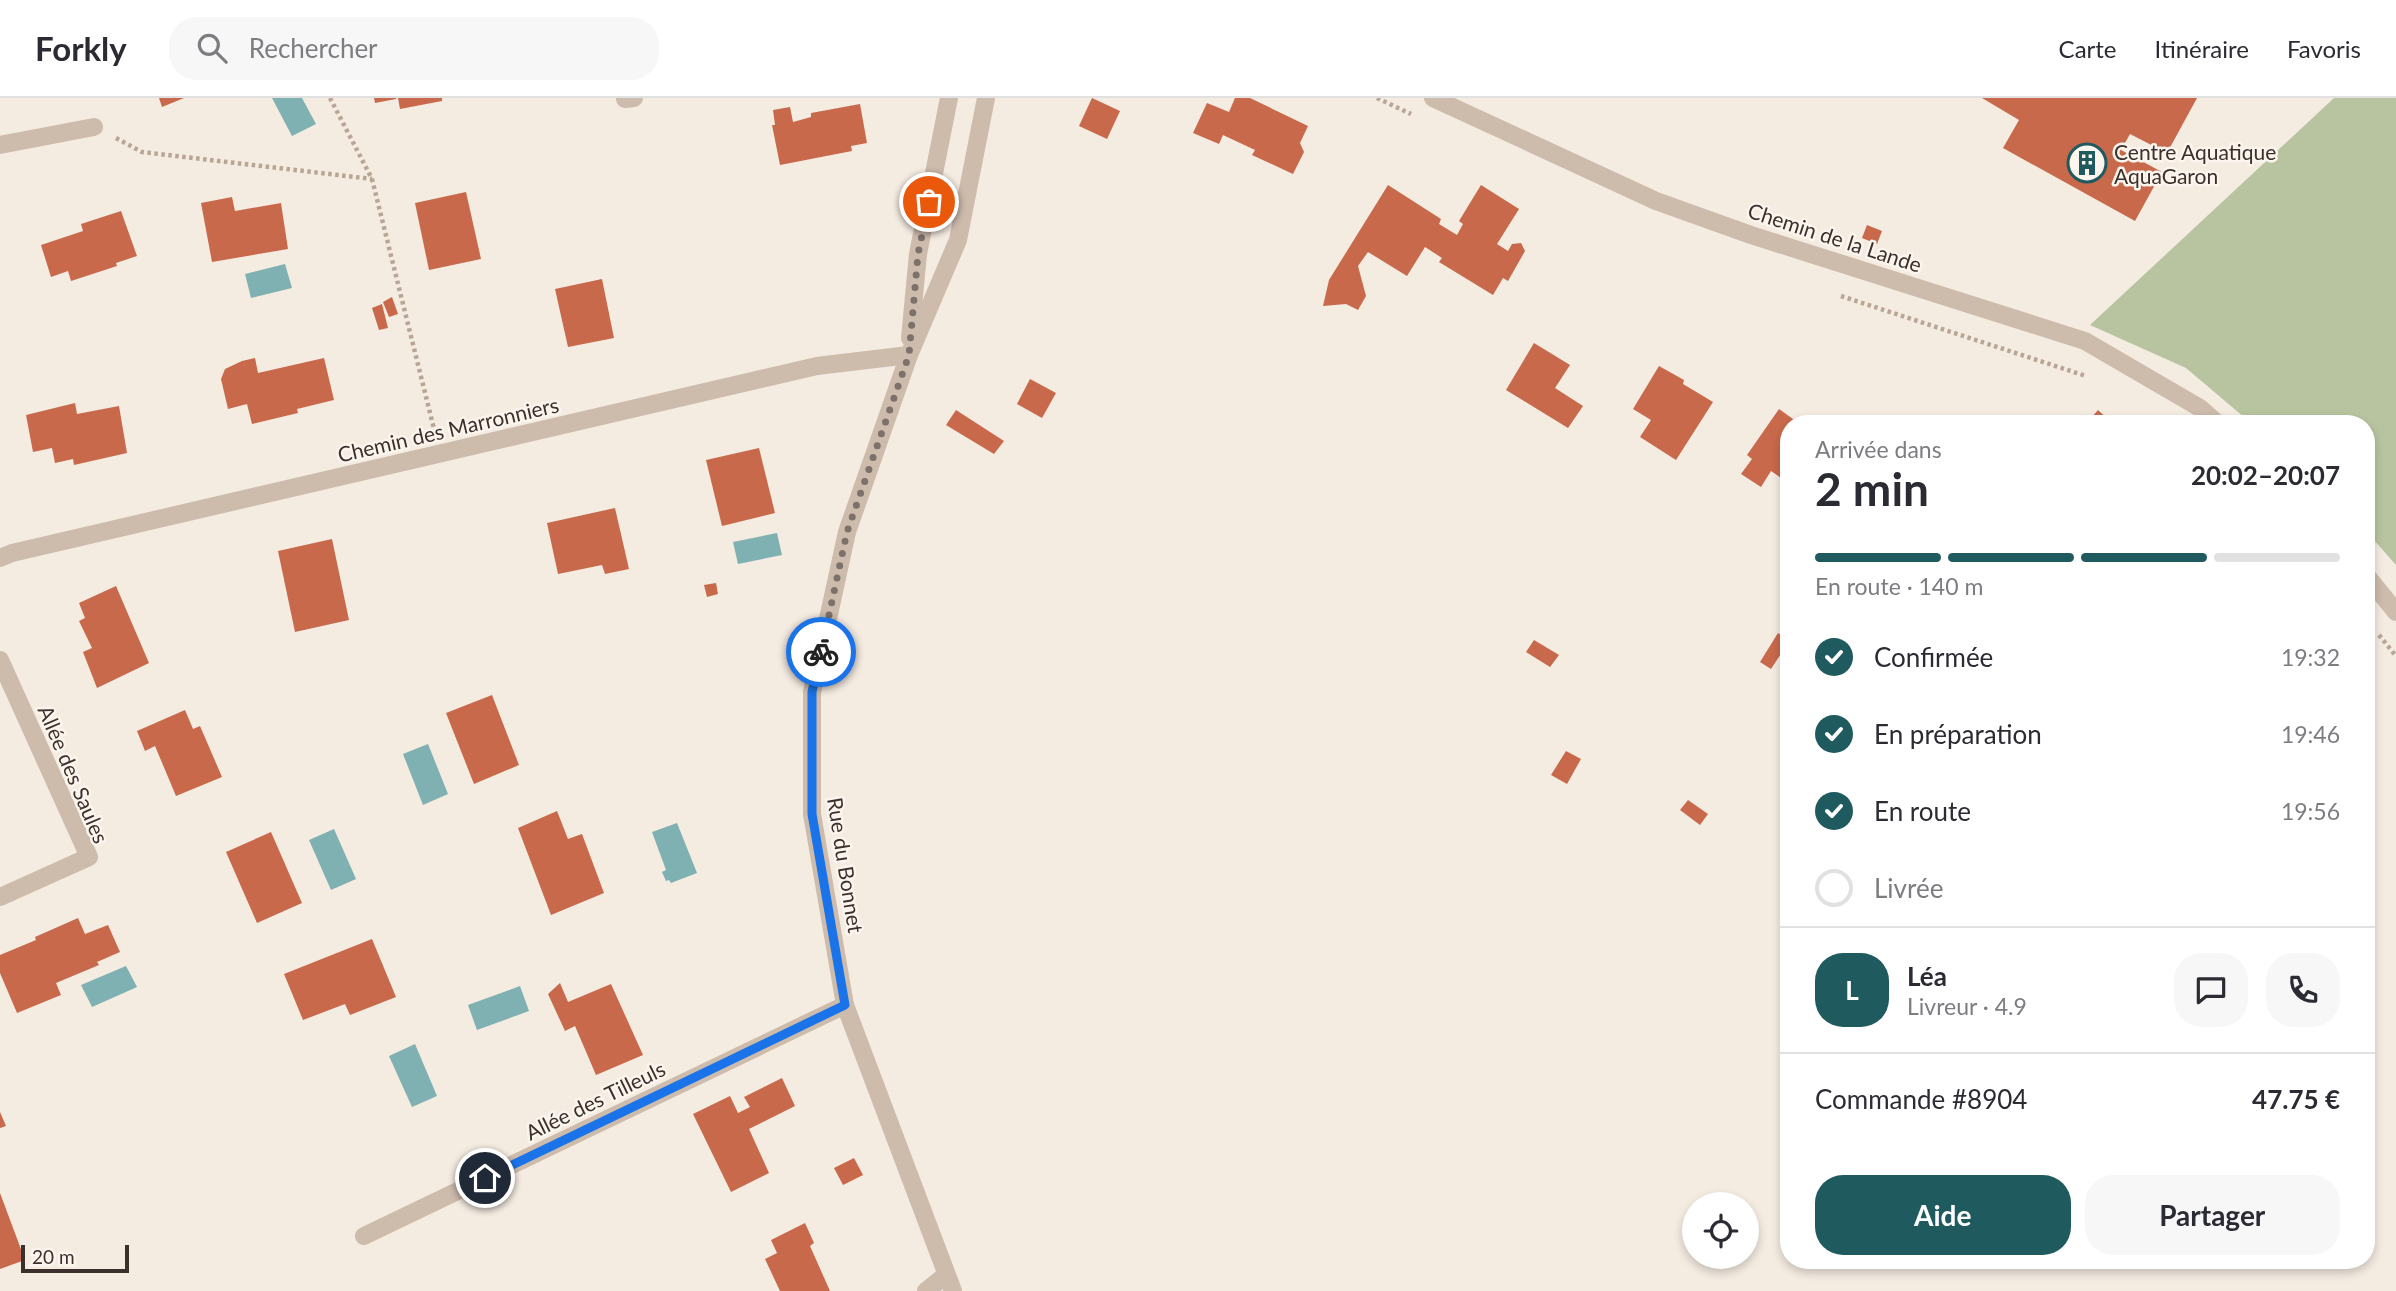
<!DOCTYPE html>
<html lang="fr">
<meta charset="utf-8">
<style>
body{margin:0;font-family:Lato,sans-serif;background:#f7f7f7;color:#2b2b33;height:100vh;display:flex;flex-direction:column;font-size:26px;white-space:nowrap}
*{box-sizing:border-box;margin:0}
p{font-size:23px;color:#7c7c81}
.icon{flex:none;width:38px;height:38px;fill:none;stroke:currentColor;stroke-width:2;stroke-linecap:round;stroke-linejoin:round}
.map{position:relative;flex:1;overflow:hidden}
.side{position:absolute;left:1780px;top:317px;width:595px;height:854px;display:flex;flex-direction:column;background:#fff;border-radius:28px;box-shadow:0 4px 10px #0003}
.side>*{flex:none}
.controls{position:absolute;left:1682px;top:1094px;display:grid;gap:14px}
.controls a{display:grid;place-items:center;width:77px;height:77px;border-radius:50%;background:#fff;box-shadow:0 4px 10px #0003;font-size:35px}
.scale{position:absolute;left:21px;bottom:18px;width:108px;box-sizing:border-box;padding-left:7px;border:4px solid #3b302b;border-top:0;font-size:19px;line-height:24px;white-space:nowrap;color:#3b302b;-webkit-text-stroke:5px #fbf5ee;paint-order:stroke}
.pin{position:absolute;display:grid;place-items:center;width:60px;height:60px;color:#fff;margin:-30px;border:4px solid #fff;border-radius:50%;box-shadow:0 2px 7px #0007}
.courier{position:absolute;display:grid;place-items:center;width:70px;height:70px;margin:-35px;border:5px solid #1a73e8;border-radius:50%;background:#fff;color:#222;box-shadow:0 2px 9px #0007}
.summary em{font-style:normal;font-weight:700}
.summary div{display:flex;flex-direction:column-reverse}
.summary{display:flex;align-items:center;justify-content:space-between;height:119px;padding:0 35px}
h1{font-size:46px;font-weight:700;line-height:52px}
.bar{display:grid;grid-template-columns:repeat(4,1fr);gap:10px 7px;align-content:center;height:84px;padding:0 35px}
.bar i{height:9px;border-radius:5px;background:#e1e1e2}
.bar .on{background:#1f5a5e}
.bar p{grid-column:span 4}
.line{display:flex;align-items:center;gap:18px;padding:0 35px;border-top:2px solid #e1e1e2}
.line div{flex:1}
.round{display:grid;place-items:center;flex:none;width:74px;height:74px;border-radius:28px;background:#f7f7f7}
ol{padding:0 35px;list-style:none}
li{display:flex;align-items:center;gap:21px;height:77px}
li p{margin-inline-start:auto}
li .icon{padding:7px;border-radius:50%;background:#1f5a5e;color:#fff;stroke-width:4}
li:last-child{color:#7c7c81}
li i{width:38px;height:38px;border:4px solid #e1e1e2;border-radius:50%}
.cta{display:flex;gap:14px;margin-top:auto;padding:14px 35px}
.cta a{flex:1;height:80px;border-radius:28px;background:#1f5a5e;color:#fff;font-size:28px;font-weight:700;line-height:80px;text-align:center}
.cta a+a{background:#f7f7f7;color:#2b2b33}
header{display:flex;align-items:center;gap:42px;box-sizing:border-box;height:98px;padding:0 35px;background:#fff;border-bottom:2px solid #e1e1e2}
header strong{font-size:33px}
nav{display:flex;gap:38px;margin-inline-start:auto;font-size:24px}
.search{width:490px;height:63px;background:#f7f7f7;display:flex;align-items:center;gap:18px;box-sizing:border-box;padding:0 24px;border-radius:28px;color:#7c7c81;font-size:26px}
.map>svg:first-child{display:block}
.green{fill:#b8c4a0}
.water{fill:#7fb0b2}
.building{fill:#c8694b}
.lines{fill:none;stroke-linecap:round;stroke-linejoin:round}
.path{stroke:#b9a596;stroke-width:4.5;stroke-dasharray:3.5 3.5;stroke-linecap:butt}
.street{stroke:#cdbbac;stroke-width:18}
.done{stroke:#7c716b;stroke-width:7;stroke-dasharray:0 12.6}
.route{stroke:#1a73e8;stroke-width:9}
.labels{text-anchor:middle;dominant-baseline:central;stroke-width:5;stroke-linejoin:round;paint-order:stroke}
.poi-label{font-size:21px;fill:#3b302b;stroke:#fbf5ee;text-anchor:start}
.street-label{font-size:21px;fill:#3b302b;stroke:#fbf5ee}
</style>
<header>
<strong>Forkly</strong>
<div class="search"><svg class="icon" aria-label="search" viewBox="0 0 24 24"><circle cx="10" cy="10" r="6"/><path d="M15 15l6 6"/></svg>Rechercher</div>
<nav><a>Carte</a><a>Itinéraire</a><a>Favoris</a></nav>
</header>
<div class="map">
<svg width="2396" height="1193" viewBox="0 0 2396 1193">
<rect width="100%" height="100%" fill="#f4ebe1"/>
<path class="green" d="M 2334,0 L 2396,0 L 2396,467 L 2366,433 L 2366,326 L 2251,325 L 2186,270 L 2090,227 Z"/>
<g class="water">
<path d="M 272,0 L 302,0 L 316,26 L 292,38 Z"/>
<path d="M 285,166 L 292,190 L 251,200 L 245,176 Z"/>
<path d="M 777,435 L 782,457 L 738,466 L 733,444 Z"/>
<path d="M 428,646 L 448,696 L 423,707 L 403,656 Z"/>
<path d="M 677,725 L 697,775 L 671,785 L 669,782 L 666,783 L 662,774 L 666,772 L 652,734 Z"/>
<path d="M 334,731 L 356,781 L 331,792 L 309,742 Z"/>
<path d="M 126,868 L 137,889 L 92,909 L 81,887 Z"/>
<path d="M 520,888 L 529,913 L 477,932 L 468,907 Z"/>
<path d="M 415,946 L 437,998 L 412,1009 L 389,958 Z"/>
</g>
<g class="building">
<path d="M 159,0 L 184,0 L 162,9 Z"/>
<path d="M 374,0 L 396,0 L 396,1 L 375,5 Z"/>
<path d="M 398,0 L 442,0 L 442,3 L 400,11 Z"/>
<path d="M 1092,0 L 1120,13 L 1107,41 L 1079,28 Z"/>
<path d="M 1235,0 L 1250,0 L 1308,28 L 1300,45 L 1304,54 L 1293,76 L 1252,57 L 1255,52 L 1223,37 L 1219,46 L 1193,35 L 1207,5 L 1229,14 Z"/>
<path d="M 1982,0 L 2197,0 L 2167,55 L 2130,36 L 2121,52 L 2162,74 L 2135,123 L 2003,50 L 2019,22 Z"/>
<path d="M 860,6 L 867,45 L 851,48 L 852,53 L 780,67 L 772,27 L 775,27 L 773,12 L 790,9 L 793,24 L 811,19 L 811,15 Z"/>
<path d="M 1388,87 L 1441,121 L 1439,126 L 1457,137 L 1463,126 L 1459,123 L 1481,87 L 1519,111 L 1497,146 L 1508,153 L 1512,146 L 1521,145 L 1525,153 L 1508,183 L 1503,180 L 1493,197 L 1439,164 L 1442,160 L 1425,149 L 1407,178 L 1368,154 L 1358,168 L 1366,198 L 1358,212 L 1346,206 L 1323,208 L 1329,182 Z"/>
<path d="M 466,94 L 481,161 L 429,172 L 415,105 Z"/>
<path d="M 232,99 L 235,113 L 281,105 L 288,151 L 212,164 L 201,105 Z"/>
<path d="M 121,113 L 137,158 L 116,165 L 117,168 L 71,183 L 68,173 L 51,179 L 41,147 L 83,133 L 81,126 Z"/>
<path d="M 1867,127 L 1882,133 L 1877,146 L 1862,140 Z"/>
<path d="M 602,181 L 614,240 L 568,249 L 555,191 Z"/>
<path d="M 392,199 L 398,216 L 389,219 L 383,204 Z"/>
<path d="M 382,206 L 388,230 L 379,232 L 372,210 Z"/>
<path d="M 1534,245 L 1570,267 L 1555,290 L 1583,308 L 1568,330 L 1506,292 Z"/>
<path d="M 255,260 L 258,275 L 324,260 L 334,302 L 297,311 L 298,315 L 252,326 L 247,306 L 228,311 L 221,281 L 225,271 L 242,263 Z"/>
<path d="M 1659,268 L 1684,282 L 1683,286 L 1713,304 L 1676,362 L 1640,339 L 1651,322 L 1633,311 Z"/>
<path d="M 1030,281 L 1056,295 L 1042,320 L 1017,306 Z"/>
<path d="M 75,305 L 77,316 L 119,308 L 127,355 L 74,367 L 73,361 L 55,365 L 52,350 L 33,354 L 26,317 Z"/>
<path d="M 1779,311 L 1800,326 L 1788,326 L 1788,385 L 1771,373 L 1761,389 L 1741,376 L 1752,361 L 1747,357 Z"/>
<path d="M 956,312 L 1004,343 L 994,356 L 946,327 Z"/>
<path d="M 2098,312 L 2113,326 L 2086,326 Z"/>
<path d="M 759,350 L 775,415 L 722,428 L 706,362 Z"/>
<path d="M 615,410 L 629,471 L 605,476 L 602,467 L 558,476 L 547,425 Z"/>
<path d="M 332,441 L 349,522 L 295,534 L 278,453 Z"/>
<path d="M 716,485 L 718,496 L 707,499 L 704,487 Z"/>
<path d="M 116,488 L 149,565 L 97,590 L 83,554 L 92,550 L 79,523 L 85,520 L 79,505 Z"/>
<path d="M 1778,535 L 1788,542 L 1788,545 L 1771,571 L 1760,564 Z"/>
<path d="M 1534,542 L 1559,557 L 1550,569 L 1526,554 Z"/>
<path d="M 492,597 L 519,667 L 474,686 L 446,615 Z"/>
<path d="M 185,612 L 193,631 L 200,628 L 222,679 L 176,698 L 155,648 L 145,653 L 137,633 Z"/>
<path d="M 1566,653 L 1581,661 L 1567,686 L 1551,677 Z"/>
<path d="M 1688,702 L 1708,716 L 1700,727 L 1680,712 Z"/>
<path d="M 557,713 L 568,741 L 582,736 L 604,795 L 551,817 L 518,730 Z"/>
<path d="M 271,734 L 302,805 L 257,825 L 226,754 Z"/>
<path d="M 78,820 L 85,836 L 108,827 L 120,854 L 97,864 L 99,867 L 56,885 L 61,897 L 17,915 L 0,875 L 0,857 L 36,842 L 35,839 Z"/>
<path d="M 372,841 L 396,899 L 350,917 L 345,906 L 303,922 L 284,876 Z"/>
<path d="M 560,885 L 568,904 L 611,886 L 643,957 L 596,977 L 575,928 L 565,933 L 548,896 Z"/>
<path d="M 782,980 L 795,1008 L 749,1031 L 769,1075 L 731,1094 L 693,1016 L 730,998 L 738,1015 L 750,1009 L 744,999 Z"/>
<path d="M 0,1014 L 6,1028 L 0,1030 Z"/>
<path d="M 854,1060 L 863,1077 L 843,1087 L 834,1070 Z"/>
<path d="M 0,1095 L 25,1162 L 0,1171 Z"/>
<path d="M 805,1125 L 814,1145 L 810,1148 L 830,1193 L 780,1193 L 765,1161 L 777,1155 L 771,1142 Z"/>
</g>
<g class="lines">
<g class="path">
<path d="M 330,0 L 372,81 L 434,331"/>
<path d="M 1377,0 L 1411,16"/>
<path d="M 116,40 L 142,54 L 372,81"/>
<path d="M 1841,198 L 2086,278"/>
<path d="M 2379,537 L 2396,558"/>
</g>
<g class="street">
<path d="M 1433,0 L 1656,103 L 1751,137 L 2085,243 L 2200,310 L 2218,326"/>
<path d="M 625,1 L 634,0"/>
<path d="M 0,47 L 94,29"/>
<path d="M 910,240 L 918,156 L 949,0"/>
<path d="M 0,460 L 12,455 L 817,268 L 909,257"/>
<path d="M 2366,477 L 2396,514"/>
<path d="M 0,562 L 89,759 L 0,799"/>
<path d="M 364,1138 L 845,907"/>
<path d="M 926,1193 L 946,1177"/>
<path d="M 953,1193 L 845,907 L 812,716 L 812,594 L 847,434 L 909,257 L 958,142 L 986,0"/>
</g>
</g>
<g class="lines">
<path class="done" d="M 821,554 L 847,434 L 909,257 L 918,156 L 929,104"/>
<path class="route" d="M 485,1080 L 845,907 L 812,716 L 812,594 L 821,554"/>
</g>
<defs>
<symbol id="building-ring" viewBox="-11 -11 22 22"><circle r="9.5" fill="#fbf5ee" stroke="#1f5a5e" stroke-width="1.5"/><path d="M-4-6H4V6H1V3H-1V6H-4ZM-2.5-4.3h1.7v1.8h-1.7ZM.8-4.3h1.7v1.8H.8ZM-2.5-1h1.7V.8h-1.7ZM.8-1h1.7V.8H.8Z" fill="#1f5a5e"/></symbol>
</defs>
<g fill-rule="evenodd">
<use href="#building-ring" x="2065" y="43" width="44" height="44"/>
</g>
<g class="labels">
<g class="poi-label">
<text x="2114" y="53">Centre Aquatique<tspan x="2114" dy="24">AquaGaron</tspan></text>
</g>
<g class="street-label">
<text transform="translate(1835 139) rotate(18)">Chemin de la Lande</text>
<text transform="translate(448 331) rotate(-13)">Chemin des Marronniers</text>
<text transform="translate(74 676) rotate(67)">Allée des Saules</text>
<text transform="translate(846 767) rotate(81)">Rue du Bonnet</text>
<text transform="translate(595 1002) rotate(-26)">Allée des Tilleuls</text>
</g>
</g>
</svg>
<div class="controls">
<a><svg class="icon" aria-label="locate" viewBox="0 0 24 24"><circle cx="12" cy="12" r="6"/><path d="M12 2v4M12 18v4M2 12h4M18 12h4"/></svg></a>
</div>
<div class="scale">20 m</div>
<div class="pin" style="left:929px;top:104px;background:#ea580c"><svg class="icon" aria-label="bag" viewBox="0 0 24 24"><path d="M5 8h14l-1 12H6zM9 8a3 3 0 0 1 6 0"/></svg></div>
<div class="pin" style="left:485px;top:1080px;background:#1f2937"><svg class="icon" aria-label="home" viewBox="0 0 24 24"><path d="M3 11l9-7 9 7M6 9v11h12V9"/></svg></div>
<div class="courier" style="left:821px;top:554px"><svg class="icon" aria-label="bike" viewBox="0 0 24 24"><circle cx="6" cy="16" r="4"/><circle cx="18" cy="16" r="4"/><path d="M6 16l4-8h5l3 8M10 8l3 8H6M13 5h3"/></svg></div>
<section class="side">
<div class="summary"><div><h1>2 min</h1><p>Arrivée dans</p></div><em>20:02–20:07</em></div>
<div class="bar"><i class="on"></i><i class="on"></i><i class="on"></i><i></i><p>En route · 140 m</p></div>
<ol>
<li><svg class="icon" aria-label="check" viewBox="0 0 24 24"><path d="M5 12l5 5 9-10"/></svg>Confirmée<p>19:32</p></li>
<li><svg class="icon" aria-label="check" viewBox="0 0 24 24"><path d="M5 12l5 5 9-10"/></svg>En préparation<p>19:46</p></li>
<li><svg class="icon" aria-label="check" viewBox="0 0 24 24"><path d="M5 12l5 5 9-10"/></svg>En route<p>19:56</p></li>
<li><i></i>Livrée</li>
</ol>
<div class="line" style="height:126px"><b class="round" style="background:#1f5a5e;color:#fff">L</b><div><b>Léa</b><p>Livreur · 4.9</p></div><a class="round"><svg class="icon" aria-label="chat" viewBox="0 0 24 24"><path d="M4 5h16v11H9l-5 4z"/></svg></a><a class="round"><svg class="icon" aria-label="phone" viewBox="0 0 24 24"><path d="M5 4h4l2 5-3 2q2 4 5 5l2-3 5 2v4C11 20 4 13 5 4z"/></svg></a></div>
<div class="line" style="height:91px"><div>Commande #8904</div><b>47.75 €</b></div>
<div class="cta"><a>Aide</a><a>Partager</a></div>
</section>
</div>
